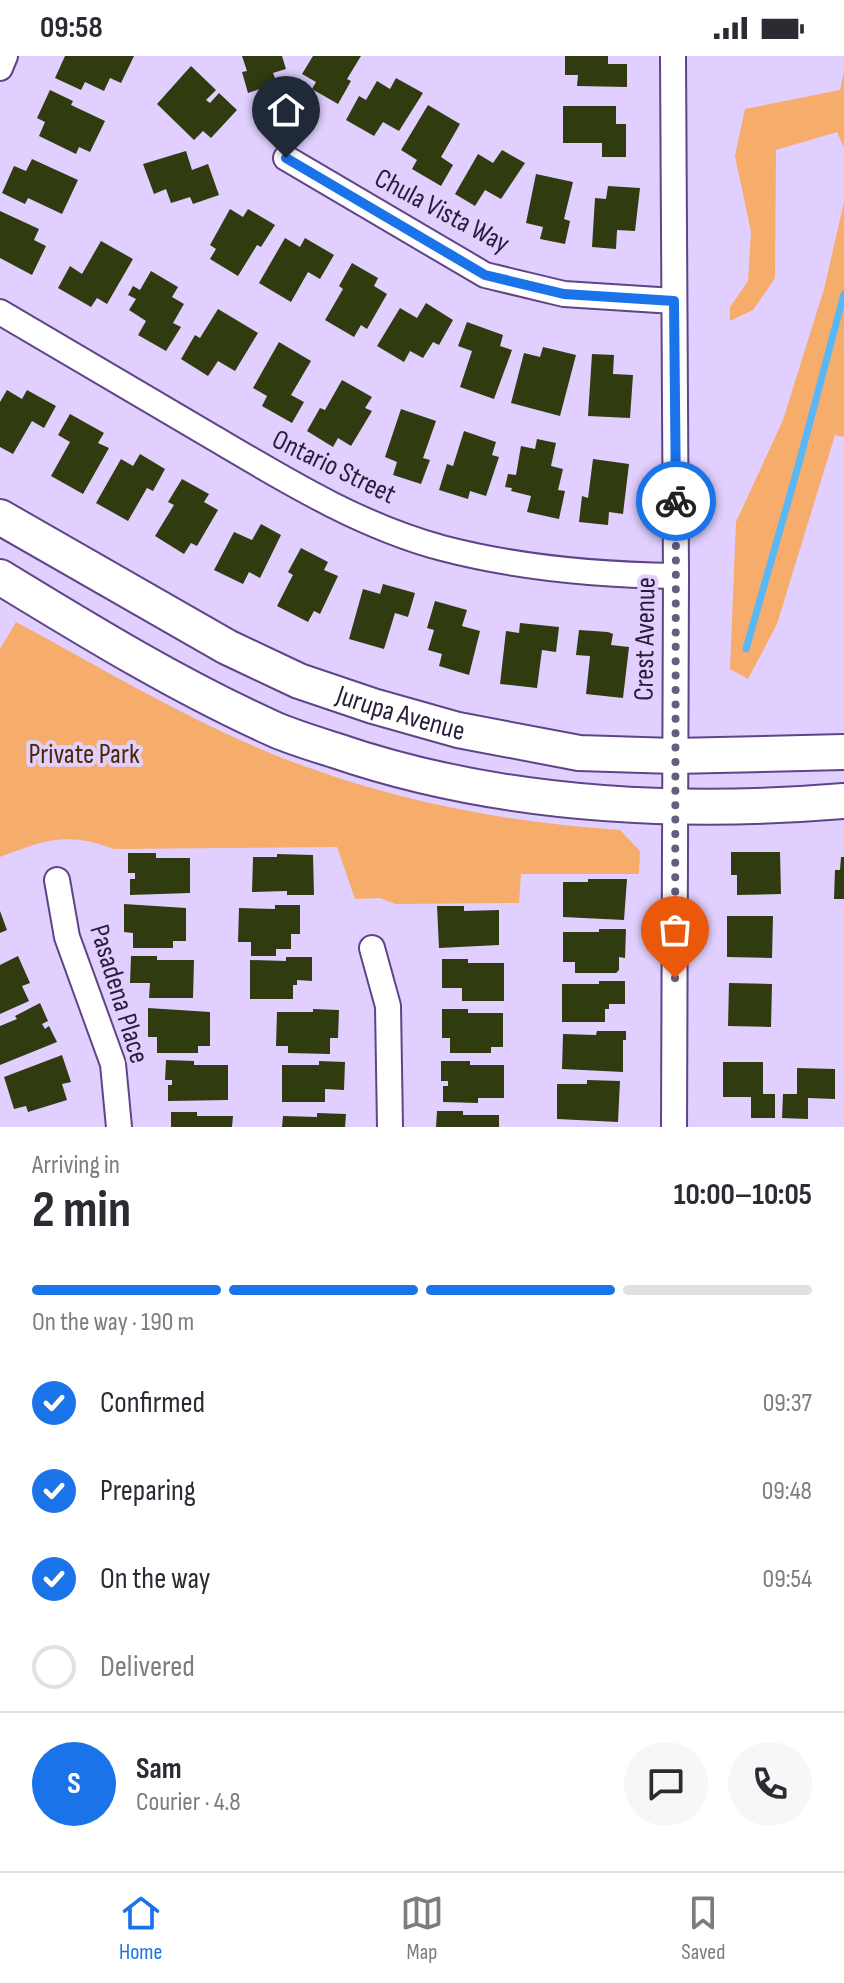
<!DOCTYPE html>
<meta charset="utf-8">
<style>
body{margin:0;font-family:"Sofia Sans Condensed",sans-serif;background:#f7f7f7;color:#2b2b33;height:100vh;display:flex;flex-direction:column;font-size:30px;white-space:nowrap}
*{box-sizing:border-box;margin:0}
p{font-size:26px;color:#7c7c81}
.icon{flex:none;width:44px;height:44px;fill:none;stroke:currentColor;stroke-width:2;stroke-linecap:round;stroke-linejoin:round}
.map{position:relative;height:1071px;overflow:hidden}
.side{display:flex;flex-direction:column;background:#fff;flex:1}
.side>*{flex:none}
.pin{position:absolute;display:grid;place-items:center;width:68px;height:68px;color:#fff;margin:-82px -34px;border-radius:50% 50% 50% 0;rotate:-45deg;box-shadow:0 0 8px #0007}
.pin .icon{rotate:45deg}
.courier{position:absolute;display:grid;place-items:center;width:80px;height:80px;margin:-40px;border:6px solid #1a73e8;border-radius:50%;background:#fff;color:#222;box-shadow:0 2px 10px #0007}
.headline em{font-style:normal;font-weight:700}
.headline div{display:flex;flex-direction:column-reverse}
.headline{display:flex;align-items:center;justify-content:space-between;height:136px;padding:0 32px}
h1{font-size:52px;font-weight:700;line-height:60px}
.bar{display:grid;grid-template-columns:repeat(4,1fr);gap:12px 8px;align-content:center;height:96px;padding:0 32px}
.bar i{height:10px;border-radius:6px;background:#e1e1e2}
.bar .active{background:#1a73e8}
.bar p{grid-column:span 4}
.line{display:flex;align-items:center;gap:20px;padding:0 32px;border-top:2px solid #e1e1e2}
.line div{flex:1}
.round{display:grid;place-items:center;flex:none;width:84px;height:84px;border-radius:42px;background:#f7f7f7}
ol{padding:0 32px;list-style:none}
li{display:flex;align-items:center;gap:24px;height:88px}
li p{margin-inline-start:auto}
li .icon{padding:8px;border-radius:50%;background:#1a73e8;color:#fff;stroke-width:4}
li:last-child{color:#7c7c81}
li i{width:44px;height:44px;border:4px solid #e1e1e2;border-radius:50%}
.status{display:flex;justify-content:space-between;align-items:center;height:56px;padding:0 40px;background:#fff;direction:ltr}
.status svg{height:22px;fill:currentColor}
.tabs{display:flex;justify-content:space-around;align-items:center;height:112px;border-top:2px solid #e1e1e2;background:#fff;font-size:22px;color:#7c7c81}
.tabs a{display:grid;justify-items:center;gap:4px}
.tabs .active{color:#1a73e8}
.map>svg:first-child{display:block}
.green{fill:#f6ac6a}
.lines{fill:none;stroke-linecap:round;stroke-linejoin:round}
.stream{stroke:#5ab7f6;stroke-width:7}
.building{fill:#313b10}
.minor-casing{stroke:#5f4487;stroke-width:28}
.secondary-casing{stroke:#5f4487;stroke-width:38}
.minor{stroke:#fff;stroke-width:24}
.secondary{stroke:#fff;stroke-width:34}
.done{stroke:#695c7f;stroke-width:8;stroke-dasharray:0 14.4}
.route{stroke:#1a73e8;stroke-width:10}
.labels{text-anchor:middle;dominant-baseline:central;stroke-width:8;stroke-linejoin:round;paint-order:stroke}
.street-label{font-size:28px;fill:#291d3a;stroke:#e1d0ff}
.park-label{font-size:28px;fill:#4d2700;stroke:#e1d0ff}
</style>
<div class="status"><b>09:58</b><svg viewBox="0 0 49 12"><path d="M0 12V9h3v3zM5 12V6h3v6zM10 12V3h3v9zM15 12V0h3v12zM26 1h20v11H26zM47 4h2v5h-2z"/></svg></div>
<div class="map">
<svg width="844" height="1071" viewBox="0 0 844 1071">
<rect width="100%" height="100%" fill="#e1d0ff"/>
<g class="green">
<path d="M 844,16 L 844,92 L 837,76 L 776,94 L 775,222 L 753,254 L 730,265 L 730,251 L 748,225 L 751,176 L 735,100 L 745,53 L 840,34 Z"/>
<path d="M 844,146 L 844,381 L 835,379 L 777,568 L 748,623 L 730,613 L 736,466 L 783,364 L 824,233 Z"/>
<path d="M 16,566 C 98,610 179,659 265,695 C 379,742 498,766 620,774 L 640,795 L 639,818 L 521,818 L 519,847 L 395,848 L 380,842 L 355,843 L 337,791 L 114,793 C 67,775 44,784 0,801 L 0,593 Z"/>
</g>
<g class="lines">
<path class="stream" d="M 746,593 L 799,407 L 844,238"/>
</g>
<g class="building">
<path d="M 65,0 L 134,0 L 121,27 L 110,22 L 104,35 L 85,26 L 81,34 L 55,22 Z"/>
<path d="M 242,0 L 282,0 L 286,13 L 273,17 L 277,27 L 248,37 L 242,16 L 247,15 Z"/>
<path d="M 313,0 L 361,0 L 347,23 L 351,25 L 338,48 L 312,33 L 316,26 L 302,18 Z"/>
<path d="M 565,0 L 608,0 L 608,8 L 627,8 L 627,31 L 577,30 L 578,19 L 565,19 Z"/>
<path d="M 191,10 L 216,34 L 206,44 L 210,47 L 219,37 L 237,54 L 211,82 L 203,75 L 194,84 L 157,48 Z"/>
<path d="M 396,22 L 423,37 L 399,75 L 383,66 L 374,80 L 346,64 L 359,40 L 366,44 L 377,25 L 390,33 Z"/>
<path d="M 50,34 L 73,45 L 71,49 L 105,65 L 90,96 L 79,91 L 76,98 L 39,80 L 45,66 L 37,62 Z"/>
<path d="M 428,49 L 460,68 L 441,101 L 453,109 L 441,130 L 412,113 L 417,104 L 401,94 Z"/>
<path d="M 563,50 L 616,50 L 616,68 L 626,68 L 626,101 L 602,101 L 602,87 L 563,87 Z"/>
<path d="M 502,94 L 525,107 L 501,143 L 485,134 L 475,150 L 455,138 L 478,98 L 493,107 Z"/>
<path d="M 186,95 L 192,114 L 208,108 L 219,139 L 193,148 L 190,141 L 171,147 L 166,133 L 154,138 L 143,108 Z"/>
<path d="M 32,103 L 78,124 L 62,158 L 28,142 L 25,148 L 2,137 L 14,110 L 26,115 Z"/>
<path d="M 536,118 L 573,126 L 564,163 L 570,165 L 565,188 L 540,183 L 543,171 L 526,167 Z"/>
<path d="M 608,130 L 640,132 L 635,175 L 617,174 L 616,193 L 592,191 L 595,142 L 606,143 Z"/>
<path d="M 230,153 L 243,161 L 248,153 L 275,169 L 261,191 L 257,189 L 238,220 L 210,203 L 216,193 L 210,189 Z"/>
<path d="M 0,155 L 39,173 L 34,184 L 46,190 L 32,219 L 0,202 Z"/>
<path d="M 285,182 L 300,191 L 305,182 L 334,199 L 320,223 L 308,216 L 291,246 L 259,227 Z"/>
<path d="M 101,185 L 133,203 L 107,248 L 97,242 L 91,251 L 58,232 L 70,210 L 82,218 Z"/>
<path d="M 352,207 L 378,222 L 374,230 L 387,238 L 367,273 L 361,269 L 354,281 L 325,264 L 343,233 L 339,230 Z"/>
<path d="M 151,215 L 178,231 L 172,241 L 184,248 L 173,267 L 181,271 L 166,295 L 138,279 L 146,265 L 129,254 L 136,243 L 128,239 L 133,230 L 140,234 Z"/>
<path d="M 426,247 L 453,264 L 439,289 L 433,286 L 423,302 L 410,295 L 404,306 L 377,290 L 400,252 L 417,262 Z"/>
<path d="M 218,253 L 258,277 L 235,315 L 218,305 L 208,320 L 181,303 L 195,279 L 200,282 Z"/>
<path d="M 467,266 L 503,279 L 500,290 L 512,294 L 494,343 L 460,331 L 472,295 L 458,290 Z"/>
<path d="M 279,286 L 311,305 L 291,339 L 304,346 L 292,367 L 262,350 L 267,340 L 253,332 Z"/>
<path d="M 543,291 L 576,299 L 560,360 L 511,347 L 524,297 L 540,301 Z"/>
<path d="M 592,298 L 614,299 L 613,318 L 633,319 L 630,362 L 588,360 Z"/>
<path d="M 342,324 L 372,341 L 365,352 L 372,355 L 351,390 L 338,382 L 333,391 L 307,375 L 320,352 L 325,354 Z"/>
<path d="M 7,334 L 22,343 L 27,334 L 56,350 L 44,372 L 32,365 L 13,398 L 0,391 L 0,346 Z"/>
<path d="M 401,353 L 436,365 L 423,402 L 430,404 L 421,428 L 393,419 L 397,406 L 385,401 Z"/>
<path d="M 70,358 L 104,377 L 98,387 L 109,392 L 83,438 L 51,420 L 70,386 L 58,379 Z"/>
<path d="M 464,375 L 496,386 L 492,399 L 499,401 L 486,440 L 470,435 L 468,443 L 439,434 L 447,408 L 453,410 Z"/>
<path d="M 537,383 L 556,387 L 551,410 L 563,413 L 558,434 L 565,435 L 559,463 L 527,456 L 531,440 L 511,435 L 512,432 L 505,431 L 508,418 L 516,419 L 521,390 L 535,393 Z"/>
<path d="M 140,398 L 165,413 L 153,435 L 147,432 L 128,465 L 96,447 L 121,403 L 133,410 Z"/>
<path d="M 593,403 L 629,408 L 623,458 L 609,456 L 608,469 L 579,466 L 582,440 L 588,442 Z"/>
<path d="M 182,423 L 209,438 L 204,446 L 218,454 L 197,490 L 191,487 L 184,498 L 155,480 L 174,449 L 168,446 Z"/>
<path d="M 261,468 L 281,479 L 260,522 L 249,516 L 243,528 L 214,514 L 234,476 L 252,484 Z"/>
<path d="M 301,492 L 328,506 L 324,514 L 338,520 L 320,558 L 314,555 L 308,566 L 277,550 L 293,519 L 288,516 Z"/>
<path d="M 383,528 L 415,537 L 408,561 L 395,557 L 384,593 L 349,583 L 363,533 L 380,538 Z"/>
<path d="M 435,545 L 467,554 L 462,570 L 480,575 L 469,619 L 439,610 L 442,598 L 428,594 L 434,574 L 427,572 Z"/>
<path d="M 520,567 L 559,571 L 556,596 L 542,594 L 537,632 L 500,628 L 506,575 L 519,577 Z"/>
<path d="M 579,574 L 608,576 L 613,578 L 611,589 L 629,591 L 623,642 L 586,638 L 590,600 L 576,599 Z"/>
<path d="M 731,796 L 780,796 L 781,838 L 737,839 L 737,819 L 731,819 Z"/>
<path d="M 128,797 L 156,797 L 156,802 L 190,802 L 190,837 L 130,839 L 130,823 L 135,823 L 135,817 L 128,817 Z"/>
<path d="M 277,798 L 313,799 L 314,839 L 287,839 L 287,835 L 252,836 L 253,801 L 277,801 Z"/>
<path d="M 841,801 L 844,801 L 844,843 L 834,843 L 835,814 L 840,814 Z"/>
<path d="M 588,823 L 627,823 L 624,864 L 563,861 L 563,826 L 588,826 Z"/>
<path d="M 124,848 L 186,852 L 186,885 L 173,885 L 173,892 L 133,892 L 133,877 L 124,876 Z"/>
<path d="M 275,849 L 300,849 L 300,878 L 291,878 L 291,893 L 276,893 L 276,900 L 251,900 L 251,886 L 238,886 L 239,852 L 275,853 Z"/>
<path d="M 437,850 L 464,850 L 464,855 L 499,854 L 499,889 L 439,892 Z"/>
<path d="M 0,855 L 7,874 L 0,877 Z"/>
<path d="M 727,860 L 773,860 L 772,902 L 727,901 Z"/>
<path d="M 599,873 L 626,873 L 625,902 L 619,901 L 619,914 L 616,917 L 575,917 L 575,906 L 563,906 L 563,876 L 599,876 Z"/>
<path d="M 18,900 L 30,927 L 22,930 L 29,945 L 0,958 L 0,909 Z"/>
<path d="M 131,900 L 157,900 L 157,904 L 194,904 L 193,942 L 149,942 L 150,927 L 130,927 Z"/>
<path d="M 286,901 L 312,901 L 312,925 L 297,924 L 297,929 L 293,929 L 293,943 L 250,943 L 250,904 L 286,905 Z"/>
<path d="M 442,903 L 468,903 L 468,907 L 504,907 L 504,945 L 462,945 L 462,932 L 442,932 Z"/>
<path d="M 599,925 L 625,925 L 625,948 L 609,948 L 609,953 L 605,953 L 605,966 L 562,966 L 562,928 L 599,928 Z"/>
<path d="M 729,927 L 772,928 L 771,971 L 728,970 Z"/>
<path d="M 40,947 L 48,965 L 42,968 L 45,973 L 49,970 L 57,986 L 0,1009 L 0,970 L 17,963 L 15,960 Z"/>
<path d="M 148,952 L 210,956 L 210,990 L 198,990 L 198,997 L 157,997 L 157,981 L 148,981 Z"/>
<path d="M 313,953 L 339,954 L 338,982 L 330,982 L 330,998 L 288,997 L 288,990 L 276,990 L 277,956 L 313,956 Z"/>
<path d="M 442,953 L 468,953 L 468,957 L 503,957 L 503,991 L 491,991 L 491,997 L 450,997 L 450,982 L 442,982 Z"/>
<path d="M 597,975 L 626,975 L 626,984 L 623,984 L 623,1016 L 562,1013 L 563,978 L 596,979 Z"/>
<path d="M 62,999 L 71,1026 L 62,1028 L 67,1044 L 28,1056 L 26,1050 L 14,1053 L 4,1021 Z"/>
<path d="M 166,1004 L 194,1005 L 194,1009 L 228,1009 L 228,1044 L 168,1045 L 168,1029 L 172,1029 L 172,1024 L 165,1024 Z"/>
<path d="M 319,1005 L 345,1006 L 344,1034 L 325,1033 L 325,1046 L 282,1046 L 282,1009 L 319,1009 Z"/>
<path d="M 441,1005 L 470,1005 L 470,1009 L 504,1009 L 504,1042 L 478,1042 L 478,1047 L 443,1046 L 443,1030 L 448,1030 L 448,1025 L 441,1025 Z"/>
<path d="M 723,1006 L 763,1006 L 763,1038 L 775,1038 L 775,1062 L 751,1062 L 751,1041 L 723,1041 Z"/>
<path d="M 797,1012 L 835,1013 L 835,1043 L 808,1042 L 808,1063 L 782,1062 L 783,1038 L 797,1038 Z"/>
<path d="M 587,1024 L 620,1025 L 618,1066 L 557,1063 L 557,1028 L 587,1028 Z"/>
<path d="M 437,1055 L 463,1055 L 463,1059 L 499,1059 L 499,1071 L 436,1071 Z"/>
<path d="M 171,1056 L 197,1056 L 197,1060 L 233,1060 L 232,1071 L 171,1071 Z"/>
<path d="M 317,1057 L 346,1058 L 345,1071 L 282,1071 L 283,1060 L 317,1061 Z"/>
</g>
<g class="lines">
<defs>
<g id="minor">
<path d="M 673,0 L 676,520 L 674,1071"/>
<path d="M 0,12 L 5,0"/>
<path d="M 286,102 L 485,219 L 564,238 L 674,245"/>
<path d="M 0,256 C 71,298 143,340 214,382 C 287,425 360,470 442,492 C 518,512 598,519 676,520"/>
<path d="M 57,824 L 67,881 L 113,1008 L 119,1071"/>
<path d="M 372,892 L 388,950 L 390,1071"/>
</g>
<g id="secondary">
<path id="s1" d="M 0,461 L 227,591 L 299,625 L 373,650 L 458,674 L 579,697 L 674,700 L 844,696"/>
<path d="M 0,521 C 90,576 180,631 276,674 C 295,682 315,688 334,694 C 497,750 673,759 844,745"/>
</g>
</defs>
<use href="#minor" class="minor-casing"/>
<use href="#secondary" class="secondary-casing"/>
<use href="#minor" class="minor"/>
<use href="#secondary" class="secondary"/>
</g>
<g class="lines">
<path class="done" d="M 675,922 L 676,445"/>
<path class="route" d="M 286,102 L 485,219 L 564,238 L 674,245 L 676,445"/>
</g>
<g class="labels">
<g class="street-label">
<text transform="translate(442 155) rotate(28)">Chula Vista Way</text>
<text transform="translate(334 411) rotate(26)">Ontario Street</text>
<text transform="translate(645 583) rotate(-89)">Crest Avenue</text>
<text stroke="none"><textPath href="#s1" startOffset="448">Jurupa Avenue</textPath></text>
<text transform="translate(119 938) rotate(73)">Pasadena Place</text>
</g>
<g class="park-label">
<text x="84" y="698">Private Park</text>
</g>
</g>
</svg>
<div class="pin" style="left:675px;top:922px;background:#ea580c"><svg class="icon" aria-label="bag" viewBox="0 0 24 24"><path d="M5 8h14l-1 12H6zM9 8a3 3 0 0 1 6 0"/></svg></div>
<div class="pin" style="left:286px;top:102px;background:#1f2937"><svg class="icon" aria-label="home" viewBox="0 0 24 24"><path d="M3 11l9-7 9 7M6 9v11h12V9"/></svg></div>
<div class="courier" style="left:676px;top:445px"><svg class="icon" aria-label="bike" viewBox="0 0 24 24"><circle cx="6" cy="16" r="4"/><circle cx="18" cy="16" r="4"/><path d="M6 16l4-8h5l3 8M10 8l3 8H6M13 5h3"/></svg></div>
</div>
<section class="side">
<div class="headline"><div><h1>2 min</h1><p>Arriving in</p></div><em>10:00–10:05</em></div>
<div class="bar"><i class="active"></i><i class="active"></i><i class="active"></i><i></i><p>On the way · 190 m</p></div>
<ol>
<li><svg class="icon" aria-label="check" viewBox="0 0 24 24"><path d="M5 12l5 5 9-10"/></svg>Confirmed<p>09:37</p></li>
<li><svg class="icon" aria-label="check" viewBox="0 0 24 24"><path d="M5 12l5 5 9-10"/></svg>Preparing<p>09:48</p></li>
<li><svg class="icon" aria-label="check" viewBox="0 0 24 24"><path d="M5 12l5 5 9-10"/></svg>On the way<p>09:54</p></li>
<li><i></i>Delivered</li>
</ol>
<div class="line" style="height:144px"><b class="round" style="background:#1a73e8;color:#fff">S</b><div><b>Sam</b><p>Courier · 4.8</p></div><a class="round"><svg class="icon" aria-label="chat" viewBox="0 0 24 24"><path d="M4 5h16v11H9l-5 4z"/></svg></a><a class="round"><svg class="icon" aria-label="phone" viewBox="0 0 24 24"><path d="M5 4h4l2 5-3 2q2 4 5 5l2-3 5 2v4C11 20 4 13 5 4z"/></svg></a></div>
</section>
<nav class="tabs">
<a class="active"><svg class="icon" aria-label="home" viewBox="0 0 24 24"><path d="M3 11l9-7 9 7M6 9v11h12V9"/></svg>Home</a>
<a><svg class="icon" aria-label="map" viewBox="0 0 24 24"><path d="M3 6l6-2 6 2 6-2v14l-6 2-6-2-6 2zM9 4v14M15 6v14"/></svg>Map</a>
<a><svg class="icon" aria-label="saved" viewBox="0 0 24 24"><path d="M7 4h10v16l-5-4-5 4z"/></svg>Saved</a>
</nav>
